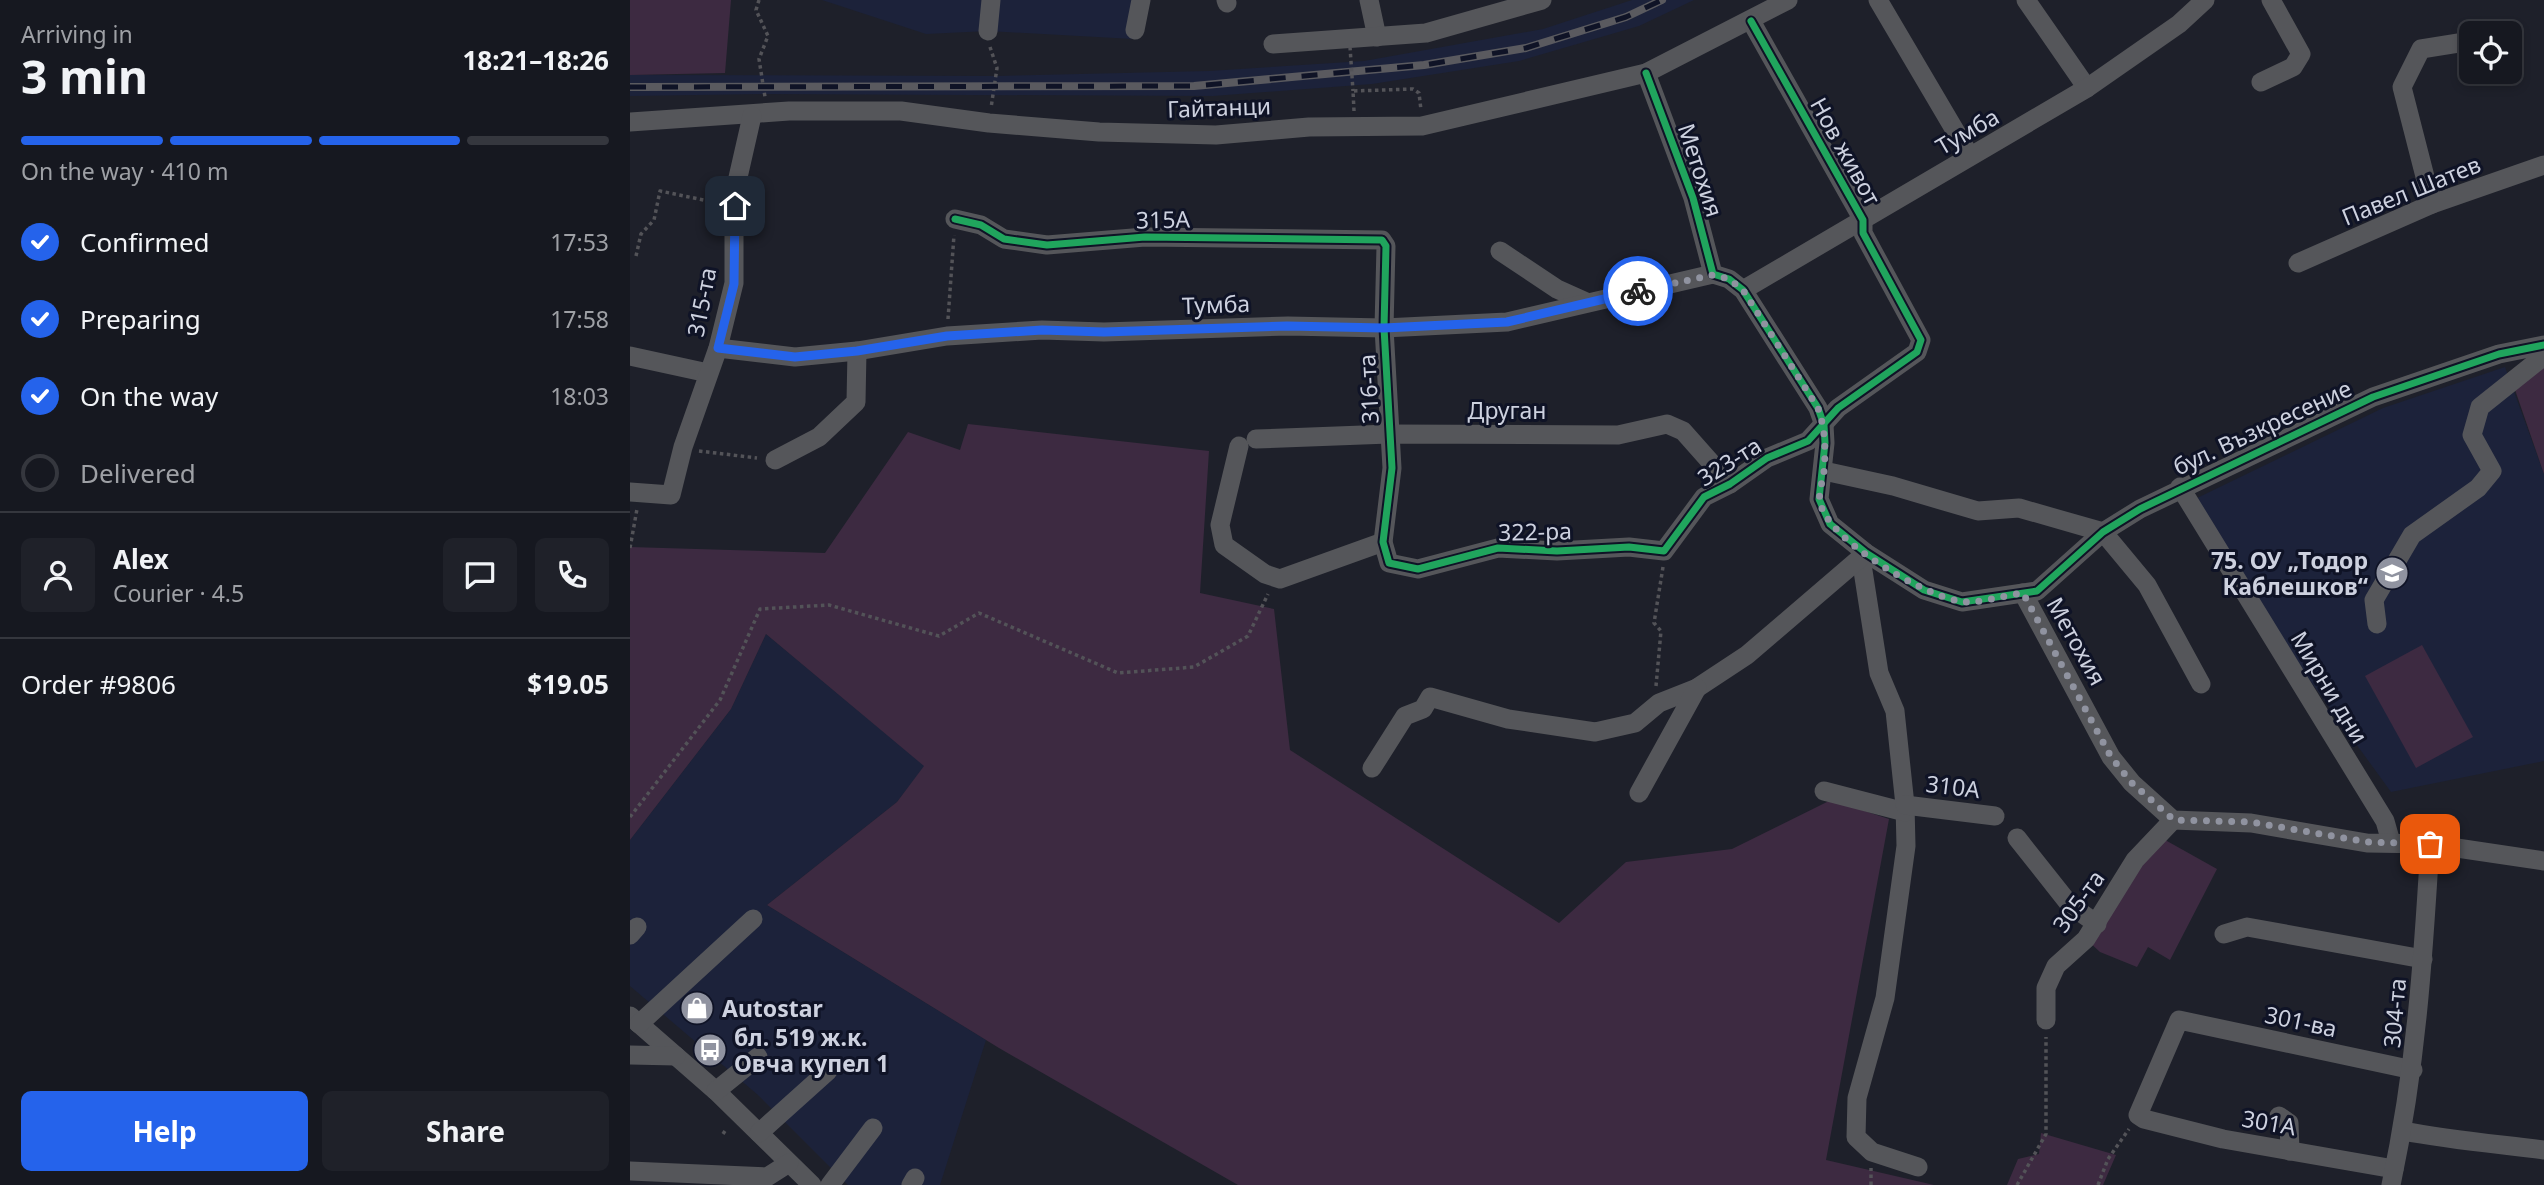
<!DOCTYPE html>
<meta charset="utf-8">
<style>
body{margin:0;font-family:"Noto Sans",sans-serif;background:#1f2129;color:#f1f3f6;height:100vh;display:flex;flex-direction:column;font-size:26px;white-space:nowrap}
*{box-sizing:border-box;margin:0}
p{font-size:23px;color:#9ea0a5}
.icon{flex:none;width:38px;height:38px;fill:none;stroke:currentColor;stroke-width:2;stroke-linecap:round;stroke-linejoin:round}
.map{position:relative;flex:1;overflow:hidden}
.drawer{display:flex;flex-direction:column;background:#161820;width:630px}
.drawer>*{flex:none}
.tools{position:absolute;left:1829px;top:21px;display:grid;gap:14px}
.tools a{display:grid;place-items:center;width:63px;height:63px;border-radius:10px;background:#161820;box-shadow:0 4px 10px #0003,0 0 0 2px #35373e;font-size:35px}
.pin{position:absolute;display:grid;place-items:center;width:60px;height:60px;color:#fff;margin:-30px;border-radius:14px;box-shadow:0 4px 10px #0006}
.courier{position:absolute;display:grid;place-items:center;width:70px;height:70px;margin:-35px;border:5px solid #2563eb;border-radius:50%;background:#fff;color:#222;box-shadow:0 2px 9px #0007}
.head em{font-style:normal;font-weight:700}
.head div{display:flex;flex-direction:column-reverse}
.head{display:flex;align-items:center;justify-content:space-between;height:119px;padding:0 21px}
h1{font-size:46px;font-weight:700;line-height:52px}
.bar{display:grid;grid-template-columns:repeat(4,1fr);gap:10px 7px;align-content:center;height:84px;padding:0 21px}
.bar i{height:9px;border-radius:5px;background:#35373e}
.bar .selected{background:#2563eb}
.bar p{grid-column:span 4}
.line{display:flex;align-items:center;gap:18px;padding:0 21px;border-top:2px solid #35373e}
.line div{flex:1}
.round{display:grid;place-items:center;flex:none;width:74px;height:74px;border-radius:10px;background:#1f2129}
ol{padding:0 21px;list-style:none}
li{display:flex;align-items:center;gap:21px;height:77px}
li p{margin-inline-start:auto}
li .icon{padding:7px;border-radius:50%;background:#2563eb;color:#fff;stroke-width:4}
li:last-child{color:#9ea0a5}
li i{width:38px;height:38px;border:4px solid #35373e;border-radius:50%}
.action{display:flex;gap:14px;margin-top:auto;padding:14px 21px}
.action a{flex:1;height:80px;border-radius:10px;background:#2563eb;color:#fff;font-size:28px;font-weight:700;line-height:80px;text-align:center}
.action a+a{background:#1f2129;color:#f1f3f6}
main{display:flex;flex:1;min-height:0}
.map>svg:first-child{display:block}
.built{fill:#1c223a}
.green{fill:#3d2a41}
.lines{fill:none;stroke-linecap:round;stroke-linejoin:round}
.path{stroke:#535358;stroke-width:3.5;stroke-dasharray:3.5 3.5;stroke-linecap:butt}
.minor{stroke:#55565a;stroke-width:19}
.rail-casing{stroke:#5a5a5f;stroke-width:8}
.rail{stroke:#0f1326;stroke-width:5;stroke-dasharray:16;stroke-linecap:butt}
.path-bridge{stroke:#535358;stroke-width:3.5;stroke-dasharray:3.5 3.5;stroke-linecap:butt}
.cycleway-casing{stroke:#0f1326;stroke-width:11}
.cycleway{stroke:#20a55d;stroke-width:7}
.done{stroke:#9093a0;stroke-width:7;stroke-dasharray:0 12.6}
.route{stroke:#2563eb;stroke-width:9}
.labels{text-anchor:middle;dominant-baseline:central;stroke-width:6;stroke-linejoin:round;paint-order:stroke}
.street-label{font-size:23px;fill:#cdd1df;stroke:#0f1326}
.poi-label{font-size:23px;font-weight:bold;fill:#cdd1df;stroke:#0f1326;text-anchor:start}
</style>
<main>
<section class="drawer">
<div class="head"><div><h1>3 min</h1><p>Arriving in</p></div><em>18:21–18:26</em></div>
<div class="bar"><i class="selected"></i><i class="selected"></i><i class="selected"></i><i></i><p>On the way · 410 m</p></div>
<ol>
<li><svg class="icon" aria-label="check" viewBox="0 0 24 24"><path d="M5 12l5 5 9-10"/></svg>Confirmed<p>17:53</p></li>
<li><svg class="icon" aria-label="check" viewBox="0 0 24 24"><path d="M5 12l5 5 9-10"/></svg>Preparing<p>17:58</p></li>
<li><svg class="icon" aria-label="check" viewBox="0 0 24 24"><path d="M5 12l5 5 9-10"/></svg>On the way<p>18:03</p></li>
<li><i></i>Delivered</li>
</ol>
<div class="line" style="height:126px"><a class="round"><svg class="icon" aria-label="person" viewBox="0 0 24 24"><circle cx="12" cy="8" r="4"/><path d="M4 21q1-7 8-7t8 7"/></svg></a><div><b>Alex</b><p>Courier · 4.5</p></div><a class="round"><svg class="icon" aria-label="chat" viewBox="0 0 24 24"><path d="M4 5h16v11H9l-5 4z"/></svg></a><a class="round"><svg class="icon" aria-label="phone" viewBox="0 0 24 24"><path d="M5 4h4l2 5-3 2q2 4 5 5l2-3 5 2v4C11 20 4 13 5 4z"/></svg></a></div>
<div class="line" style="height:91px"><div>Order #9806</div><b>$19.05</b></div>
<div class="action"><a>Help</a><a>Share</a></div>
</section>
<div class="map">
<svg width="1914" height="1185" viewBox="0 0 1914 1185">
<rect width="100%" height="100%" fill="#1e202a"/>
<g class="built">
<path d="M 192,0 L 511,0 L 503,39 L 358,31 L 296,34 Z"/>
<path d="M 1002,0 L 1064,0 L 1009,26 L 889,61 L 742,84 L 583,96 L 134,94 L 0,96 L 0,75 L 366,76 L 579,71 L 734,61 L 913,29 Z"/>
<path d="M 1875,367 L 1914,474 L 1914,761 L 1761,792 L 1655,646 L 1565,499 L 1753,408 Z"/>
<path d="M 136,634 L 295,766 L 267,802 L 137,905 L 356,1040 L 310,1185 L 218,1185 L 128,1095 L 0,986 L 0,840 L 101,709 Z"/>
</g>
<g class="green">
<path d="M 0,0 L 101,0 L 95,73 L 0,75 Z"/>
<path d="M 1914,356 L 1914,474 L 1883,384 Z"/>
<path d="M 338,424 L 579,451 L 570,593 L 644,609 L 660,750 L 929,923 L 996,862 L 1102,849 L 1201,800 L 1259,819 L 1196,1160 L 1304,1185 L 608,1185 L 369,1048 L 137,905 L 267,802 L 294,766 L 136,634 L 101,709 L 0,840 L 0,547 L 195,553 L 278,432 L 330,450 Z"/>
<path d="M 1792,645 L 1843,737 L 1786,768 L 1735,676 Z"/>
<path d="M 1528,836 L 1587,869 L 1540,960 L 1518,947 L 1507,967 L 1470,952 L 1456,939 Z"/>
<path d="M 1411,1133 L 1486,1155 L 1473,1185 L 1377,1185 L 1388,1159 L 1409,1154 Z"/>
</g>
<g class="lines">
<g class="path">
<path d="M 129,0 L 126,10 L 138,36 L 129,59 L 135,97"/>
<path d="M 360,47 L 367,68 L 361,108"/>
<path d="M 724,111 L 723,91 L 783,89 L 789,93 L 791,110"/>
<path d="M 6,256 L 11,234 L 24,220 L 30,191 L 88,203"/>
<path d="M 318,319 L 324,235"/>
<path d="M 69,451 L 127,458"/>
<path d="M 0,548 L 7,509"/>
<path d="M 1026,686 L 1031,631 L 1024,623 L 1033,567"/>
<path d="M 0,817 L 90,700 L 130,609 L 199,605 L 309,636 L 349,613 L 488,673 L 564,667 L 618,636 L 638,594"/>
<path d="M 93,1134 L 95,1131"/>
<path d="M 1241,1185 L 1241,1168"/>
<path d="M 1387,1185 L 1416,1134 L 1416,1037"/>
<path d="M 1468,1185 L 1478,1159 L 1499,1129"/>
</g>
<g class="minor">
<path d="M 596,0 L 597,3"/>
<path d="M 739,0 L 747,37"/>
<path d="M 1248,0 L 1340,156"/>
<path d="M 1396,0 L 1457,88"/>
<path d="M 505,30 L 511,0"/>
<path d="M 358,31 L 361,0"/>
<path d="M 643,44 L 796,33 L 912,0"/>
<path d="M 1016,73 L 1063,198 L 1083,274 L 1099,279 L 1113,290 L 1188,408 L 1194,425 L 1195,443 L 1189,499 L 1200,524 L 1236,553 L 1294,590 L 1332,602 L 1407,591 L 1473,532 L 1510,509 L 1743,397 L 1869,354 L 1914,345"/>
<path d="M 1631,82 L 1663,67 L 1671,54 L 1641,0"/>
<path d="M 0,122 L 159,111 L 271,111 L 359,123 L 469,132 L 586,135 L 679,127 L 792,126 L 1016,73 L 1158,0"/>
<path d="M 1802,204 L 1772,87 L 1791,49 L 1841,41"/>
<path d="M 325,219 L 351,225 L 374,239 L 417,245 L 515,237 L 752,240 L 756,246 L 754,328 L 762,468 L 753,542 L 759,563 L 788,569 L 868,548 L 927,551 L 999,547 L 1034,551 L 1074,497 L 1100,484 L 1137,458 L 1178,441 L 1208,408 L 1287,352 L 1291,340 L 1233,233 L 1233,220 L 1121,21"/>
<path d="M 870,251 L 927,289 L 956,302"/>
<path d="M 1668,263 L 1802,204 L 1914,165"/>
<path d="M 1113,290 L 1457,88 L 1549,24 L 1575,0"/>
<path d="M 88,348 L 165,357 L 227,351 L 317,336 L 412,330 L 474,332 L 658,326 L 754,328 L 877,322 L 1083,274"/>
<path d="M 0,356 L 78,373"/>
<path d="M 626,439 L 759,434 L 988,435 L 1037,424 L 1053,431 L 1100,484"/>
<path d="M 609,446 L 590,525 L 594,545 L 635,574 L 650,579 L 753,542"/>
<path d="M 145,460 L 189,437 L 226,402 L 227,351"/>
<path d="M 1194,471 L 1263,486 L 1348,511 L 1389,508 L 1473,532 L 1517,585 L 1571,684"/>
<path d="M 1550,487 L 1755,821 L 1761,842"/>
<path d="M 0,492 L 41,495 L 53,447 L 88,348 L 104,283 L 104,195 L 122,116"/>
<path d="M 1231,558 L 1249,673 L 1265,711 L 1275,805 L 1276,846 L 1255,998 L 1227,1098 L 1226,1137 L 1242,1152 L 1288,1167"/>
<path d="M 1393,593 L 1481,757 L 1502,783 L 1543,820 L 1621,823 L 1737,843 L 1800,844 L 1914,861"/>
<path d="M 1747,624 L 1744,600 L 1782,535 L 1848,488 L 1862,471 L 1842,435 L 1850,407 L 1914,356"/>
<path d="M 742,768 L 775,716 L 793,709 L 800,697 L 878,719 L 965,732 L 1005,723 L 1029,703 L 1067,688 L 1117,655 L 1236,553"/>
<path d="M 1194,791 L 1275,812"/>
<path d="M 1009,793 L 1067,688"/>
<path d="M 1275,805 L 1365,816"/>
<path d="M 1387,838 L 1440,905 L 1467,924"/>
<path d="M 1594,934 L 1617,927 L 1793,959"/>
<path d="M 0,935 L 7,927"/>
<path d="M 0,1016 L 86,1091 L 182,1185"/>
<path d="M 1416,1020 L 1416,988 L 1426,966 L 1456,939 L 1505,860 L 1543,820"/>
<path d="M 9,1024 L 123,919"/>
<path d="M 0,1055 L 46,1056"/>
<path d="M 86,1091 L 128,1057"/>
<path d="M 1649,1116 L 1659,1123 L 1660,1151"/>
<path d="M 1773,1131 C 1820,1140 1867,1144 1914,1150"/>
<path d="M 129,1133 L 198,1071"/>
<path d="M 1764,1169 L 1593,1139 L 1514,1119 L 1508,1115 L 1549,1020 L 1783,1070"/>
<path d="M 0,1171 L 137,1177 L 159,1163"/>
<path d="M 200,1185 L 243,1128"/>
<path d="M 281,1185 L 285,1178"/>
<path d="M 1761,1185 C 1786,1068 1793,962 1800,844"/>
</g>
<defs>
<path id="rail" d="M 0,87 L 564,86 L 794,65 L 896,48 L 996,17 L 1032,0"/>
</defs>
<use href="#rail" class="rail-casing"/>
<use href="#rail" class="rail"/>
<path class="path-bridge" d="M 720,47 L 723,91"/>
<defs>
<g id="cycleway">
<path d="M 1016,73 L 1063,198 L 1083,274 L 1099,279 L 1113,290 L 1188,408 L 1194,425 L 1195,443 L 1189,499 L 1200,524 L 1236,553 L 1294,590 L 1332,602 L 1407,591 L 1473,532 L 1510,509 L 1743,397 L 1869,354 L 1914,345"/>
<path d="M 325,219 L 351,225 L 374,239 L 417,245 L 515,237 L 752,240 L 756,246 L 754,328 L 762,468 L 753,542 L 759,563 L 788,569 L 868,548 L 927,551 L 999,547 L 1034,551 L 1074,497 L 1100,484 L 1137,458 L 1178,441 L 1208,408 L 1287,352 L 1291,340 L 1233,233 L 1233,220 L 1121,21"/>
</g>
</defs>
<use href="#cycleway" class="cycleway-casing"/>
<use href="#cycleway" class="cycleway"/>
</g>
<g class="lines">
<path class="done" d="M 1008,291 L 1083,275 L 1099,279 L 1113,290 L 1188,408 C 1195,428 1196,449 1194,471 C 1193,481 1188,492 1190,502 C 1197,540 1293,595 1329,601 C 1347,605 1374,595 1393,593 L 1481,757 L 1502,783 L 1544,820 L 1621,822 L 1737,842 L 1800,844"/>
<path class="route" d="M 105,206 L 104,284 L 88,348 L 165,357 L 227,351 L 317,336 L 412,330 L 474,332 L 657,326 L 754,328 L 877,322 L 1008,291"/>
</g>
<defs>
<symbol id="school-disc" viewBox="-11 -11 22 22"><circle r="9.5" fill="#9093a0" stroke="#0f1326"/><path d="M0-5L7-2L0 1L-7-2ZM-4 1L0 2.5L4 1V4Q0 6-4 4Z" fill="#fff"/></symbol>
<symbol id="shop-disc" viewBox="-11 -11 22 22"><circle r="9.5" fill="#9093a0" stroke="#0f1326"/><path d="M-5-2.5h2.3a2.7 3.5 0 0 1 5.4 0H5L5.5 6h-11ZM-1.5-2.5h3a1.5 2.3 0 0 0-3 0Z" fill="#fff"/></symbol>
<symbol id="bus-disc" viewBox="-11 -11 22 22"><circle r="9.5" fill="#9093a0" stroke="#0f1326"/><path d="M-5-6H5V4H4V6H2V4H-2V6H-4V4H-5ZM-3.5-4V0h7V-4ZM-3.5 1.2v1.5H-2V1.2ZM2 1.2v1.5H3.5V1.2Z" fill="#fff"/></symbol>
</defs>
<g fill-rule="evenodd">
<use href="#school-disc" x="1743" y="554" width="38" height="38"/>
<use href="#shop-disc" x="48" y="989" width="38" height="38"/>
<use href="#bus-disc" x="61" y="1031" width="38" height="38"/>
</g>
<g class="labels">
<g class="street-label">
<text transform="translate(589 107) rotate(-2)">Гайтанци</text>
<text transform="translate(1337 131) rotate(-30)">Тумба</text>
<text transform="translate(1216 151) rotate(61)">Нов живот</text>
<text transform="translate(1071 170) rotate(72)">Метохия</text>
<text transform="translate(1781 190) rotate(-22)">Павел Шатев</text>
<text transform="translate(533 219) rotate(-1)">315А</text>
<text transform="translate(71 302) rotate(-79)">315-та</text>
<text transform="translate(586 304) rotate(-2)">Тумба</text>
<text transform="translate(738 389) rotate(-93)">316-та</text>
<text x="877" y="410">Друган</text>
<text transform="translate(1632 427) rotate(-25)">бул. Възкресение</text>
<text transform="translate(1099 461) rotate(-32)">323-та</text>
<text transform="translate(905 531) rotate(-1)">322-ра</text>
<text transform="translate(1447 641) rotate(61)">Метохия</text>
<text transform="translate(1700 687) rotate(59)">Мирни дни</text>
<text transform="translate(1323 786) rotate(7)">310А</text>
<text transform="translate(1448 901) rotate(-54)">305-та</text>
<text transform="translate(1764 1013) rotate(-85)">304-та</text>
<text transform="translate(1671 1021) rotate(12)">301-ва</text>
<text transform="translate(1639 1122) rotate(10)">301А</text>
</g>
<g class="poi-label">
<text x="1738" y="560" text-anchor="end">75. ОУ „Тодор<tspan x="1738" dy="26">Каблешков“</tspan></text>
<text x="92" y="1008">Autostar</text>
<text x="104" y="1037">бл. 519 ж.к.<tspan x="104" dy="26">Овча купел 1</tspan></text>
</g>
</g>
</svg>
<div class="tools">
<a><svg class="icon" aria-label="locate" viewBox="0 0 24 24"><circle cx="12" cy="12" r="6"/><path d="M12 2v4M12 18v4M2 12h4M18 12h4"/></svg></a>
</div>
<div class="pin" style="left:1800px;top:844px;background:#ea580c"><svg class="icon" aria-label="bag" viewBox="0 0 24 24"><path d="M5 8h14l-1 12H6zM9 8a3 3 0 0 1 6 0"/></svg></div>
<div class="pin" style="left:105px;top:206px;background:#1f2937"><svg class="icon" aria-label="home" viewBox="0 0 24 24"><path d="M3 11l9-7 9 7M6 9v11h12V9"/></svg></div>
<div class="courier" style="left:1008px;top:291px"><svg class="icon" aria-label="bike" viewBox="0 0 24 24"><circle cx="6" cy="16" r="4"/><circle cx="18" cy="16" r="4"/><path d="M6 16l4-8h5l3 8M10 8l3 8H6M13 5h3"/></svg></div>
</div>
</main>
